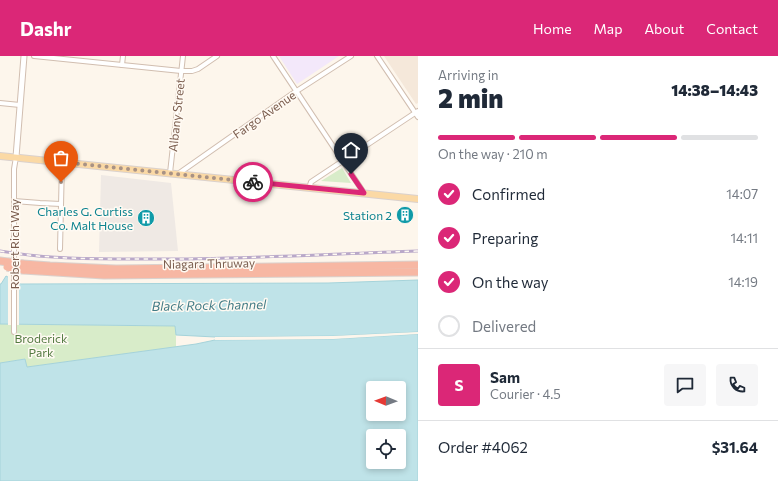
<!DOCTYPE html>
<meta charset="utf-8">
<style>
body{margin:0;font-family:Commissioner,sans-serif;background:#f6f6f7;color:#1f2937;height:100vh;display:flex;flex-direction:column;font-size:15px;white-space:nowrap}
*{box-sizing:border-box;margin:0}
p{font-size:13px;color:#747a83}
.icon{flex:none;width:22px;height:22px;fill:none;stroke:currentColor;stroke-width:2;stroke-linecap:round;stroke-linejoin:round}
.map{position:relative;flex:1;overflow:hidden}
.drawer{display:flex;flex-direction:column;background:#fff;width:360px}
.drawer>*{flex:none}
.needle{width:26px;rotate:271deg}
.controls{position:absolute;left:366px;top:325px;display:grid;gap:8px}
.controls a{display:grid;place-items:center;width:40px;height:40px;border-radius:4px;background:#fff;box-shadow:0 2px 6px #0003;font-size:20px}
.pin{position:absolute;display:grid;place-items:center;width:34px;height:34px;color:#fff;margin:-41px -17px;border-radius:50% 50% 50% 0;rotate:-45deg;box-shadow:0 0 4px #0007}
.pin .icon{rotate:45deg}
.courier{position:absolute;display:grid;place-items:center;width:40px;height:40px;margin:-20px;border:3px solid #db2777;border-radius:50%;background:#fff;color:#222;box-shadow:0 1px 5px #0007}
.head em{font-style:normal;font-weight:800}
.head div{display:flex;flex-direction:column-reverse}
.head{display:flex;align-items:center;justify-content:space-between;height:68px;padding:0 20px}
h1{font-size:26px;font-weight:800;line-height:30px}
.bar{display:grid;grid-template-columns:repeat(4,1fr);gap:6px 4px;align-content:center;height:48px;padding:0 20px}
.bar i{height:5px;border-radius:3px;background:#e0e1e3}
.bar .active{background:#db2777}
.bar p{grid-column:span 4}
.line{display:flex;align-items:center;gap:10px;padding:0 20px;border-top:1px solid #e0e1e3}
.line div{flex:1}
.round{display:grid;place-items:center;flex:none;width:42px;height:42px;border-radius:4px;background:#f6f6f7}
ol{padding:0 20px;list-style:none}
li{display:flex;align-items:center;gap:12px;height:44px}
li p{margin-inline-start:auto}
li .icon{padding:4px;border-radius:50%;background:#db2777;color:#fff;stroke-width:4}
li:last-child{color:#747a83}
li i{width:22px;height:22px;border:2px solid #e0e1e3;border-radius:50%}
header{display:flex;align-items:center;gap:24px;box-sizing:border-box;height:56px;padding:0 20px;background:#db2777;color:#fff}
header strong{font-size:19px}
nav{display:flex;gap:22px;margin-inline-start:auto;font-size:14px}
main{display:flex;flex:1;min-height:0}
.map>svg:first-child{display:block}
.residential{fill:#f5e8da}
.industrial{fill:#efe9e4}
.education{fill:#f3e8fa}
.green{fill:#d8ecc9}
.water{fill:#bfe3e8;stroke:#a5d3da;fill-rule:evenodd}
.pier{fill:#fdf6ec}
.lines{fill:none;stroke-linecap:round;stroke-linejoin:round}
.minor-casing{stroke:#d1beb0;stroke-width:6}
.tertiary-casing{stroke:#d1beb0;stroke-width:7}
.primary-casing{stroke:#dad1cd;stroke-width:8}
.motorway-casing{stroke:#dad1cd;stroke-width:9}
.minor{stroke:#fff;stroke-width:4}
.tertiary{stroke:#fff;stroke-width:5}
.primary{stroke:#fbd9a5;stroke-width:6}
.motorway{stroke:#f7b7a3;stroke-width:7}
.rail-casing{stroke:#b9a8c9;stroke-width:3}
.rail{stroke:#fffaf3;stroke-width:1.5;stroke-dasharray:4.5;stroke-linecap:butt}
.motorway-bridge-casing{stroke:#dad1cd;stroke-width:9;stroke-linecap:butt}
.motorway-bridge{stroke:#f7b7a3;stroke-width:7}
.done{stroke:#a89285;stroke-width:4;stroke-dasharray:0 7.2}
.route{stroke:#db2777;stroke-width:5}
.labels{text-anchor:middle;dominant-baseline:central;stroke-width:3;stroke-linejoin:round;paint-order:stroke}
.street-label{font-size:12px;fill:#7a5c4d;stroke:#fffaf3}
.culture-label{font-size:12px;fill:#0d838f;stroke:#fffaf3;text-anchor:end}
.park-label{font-size:12px;fill:#537a41;stroke:#fffaf3}
.water-label{font-size:13px;font-style:italic;fill:#437c86;stroke:#fffaf3}
</style>
<header>
<strong>Dashr</strong>
<nav><a>Home</a><a>Map</a><a>About</a><a>Contact</a></nav>
</header>
<main>
<div class="map">
<svg width="418" height="425" viewBox="0 0 418 425">
<rect width="100%" height="100%" fill="#fdf6ec"/>
<path class="residential" d="M 384,0 L 418,0 L 418,47 L 416,48 Z"/>
<path class="industrial" d="M 101,119 L 171,127 L 178,195 L 99,196 Z"/>
<path class="education" d="M 279,0 L 339,0 L 297,28 Z"/>
<g class="green">
<path d="M 342,112 L 351,127 L 321,125 Z"/>
<path d="M 0,268 L 176,270 L 176,291 L 27,311 L 25,303 L 0,307 Z"/>
</g>
<g class="water">
<path d="M 6,220 L 21,228 L 328,227 L 418,224 L 418,276 L 333,280 L 215,281 L 176,279 L 175,270 L 0,268 L 0,228 L 1,228 Z"/>
<path d="M 418,278 L 418,425 L 0,425 L 0,307 L 25,303 L 27,311 L 196,288 L 215,284 L 333,283 ZM 373,332 L 399,332 L 399,358 L 373,358 ZM 373,380 L 399,380 L 399,406 L 373,406 Z"/>
</g>
<g class="pier">
<path d="M 8,219 L 19,224 L 19,269 L 8,269 Z"/>
<path d="M 418,276 L 418,278 L 333,283 L 215,284 L 215,281 L 333,280 Z"/>
</g>
<g class="lines">
<defs>
<g id="minor">
<path d="M 34,0 L 181,15 L 192,15 L 198,13 L 217,0"/>
<path d="M 273,0 L 364,137"/>
<path d="M 377,0 L 418,61"/>
<path d="M 122,9 L 123,0"/>
<path d="M 0,47 L 20,49"/>
<path d="M 170,117 L 183,0"/>
<path d="M 178,118 L 292,38 L 351,0"/>
<path d="M 309,132 L 311,126 L 418,55"/>
<path d="M 14,145 L 40,147 L 61,148"/>
<path d="M 60,193 L 62,106"/>
<path d="M 14,276 L 14,113 L 16,101"/>
</g>
<path id="tertiary" d="M 16,101 L 24,0"/>
<path id="primary" d="M 0,100 L 418,143"/>
<g id="motorway">
<path d="M 0,205 L 8,206"/>
<path d="M 23,208 L 50,210 L 116,213 L 418,209"/>
<path d="M 23,214 L 104,219 L 418,216"/>
</g>
</defs>
<use href="#minor" class="minor-casing"/>
<use href="#tertiary" class="tertiary-casing"/>
<use href="#primary" class="primary-casing"/>
<use href="#motorway" class="motorway-casing"/>
<use href="#minor" class="minor"/>
<use href="#tertiary" class="tertiary"/>
<use href="#primary" class="primary"/>
<use href="#motorway" class="motorway"/>
<defs>
<path id="rail" d="M 0,195 C 46,203 93,203 139,203 C 232,204 325,198 418,195"/>
</defs>
<use href="#rail" class="rail-casing"/>
<use href="#rail" class="rail"/>
<defs>
<g id="motorway-bridge">
<path d="M 8,206 L 23,208"/>
<path d="M 7,211 L 23,214"/>
</g>
</defs>
<use href="#motorway-bridge" class="motorway-bridge-casing"/>
<use href="#motorway-bridge" class="motorway-bridge"/>
</g>
<g class="lines">
<path class="done" d="M 61,126 L 62,106 L 253,126"/>
<path class="route" d="M 253,126 L 364,137 L 351,118"/>
</g>
<defs>
<symbol id="building-disc" viewBox="-11 -11 22 22"><circle r="9.5" fill="#0f9aa8" stroke="#fffaf3"/><path d="M-4-6H4V6H1V3H-1V6H-4ZM-2.5-4.3h1.7v1.8h-1.7ZM.8-4.3h1.7v1.8H.8ZM-2.5-1h1.7V.8h-1.7ZM.8-1h1.7V.8H.8Z" fill="#fff"/></symbol>
</defs>
<g fill-rule="evenodd">
<use href="#building-disc" x="395" y="149" width="20" height="20"/>
<use href="#building-disc" x="136" y="152" width="20" height="20"/>
</g>
<g class="labels">
<g class="street-label">
<text transform="translate(264 58) rotate(-35)">Fargo Avenue</text>
<text transform="translate(176 59) rotate(-84)">Albany Street</text>
<text transform="translate(14 188) rotate(-90)">Robert Rich Way</text>
<text transform="translate(209 207) rotate(-1)">Niagara Thruway</text>
</g>
<g class="culture-label">
<text x="133" y="155">Charles G. Curtiss<tspan x="133" dy="14">Co. Malt House</tspan></text>
<text x="392" y="159">Station 2</text>
</g>
<g class="park-label">
<text x="41" y="282">Broderick<tspan x="41" dy="14">Park</tspan></text>
</g>
<g class="water-label">
<text transform="translate(209 249) rotate(-1)">Black Rock Channel</text>
</g>
</g>
</svg>
<div class="controls">
<a><svg class="needle" viewBox="-14 -14 28 28"><path d="M0-13l5 13h-10z" fill="#e53935"/><path d="M0 13l5-13h-10z" fill="#747a83"/></svg></a>
<a><svg class="icon" aria-label="locate" viewBox="0 0 24 24"><circle cx="12" cy="12" r="6"/><path d="M12 2v4M12 18v4M2 12h4M18 12h4"/></svg></a>
</div>
<div class="pin" style="left:61px;top:126px;background:#ea580c"><svg class="icon" aria-label="bag" viewBox="0 0 24 24"><path d="M5 8h14l-1 12H6zM9 8a3 3 0 0 1 6 0"/></svg></div>
<div class="pin" style="left:351px;top:118px;background:#1f2937"><svg class="icon" aria-label="home" viewBox="0 0 24 24"><path d="M3 11l9-7 9 7M6 9v11h12V9"/></svg></div>
<div class="courier" style="left:253px;top:126px"><svg class="icon" aria-label="bike" viewBox="0 0 24 24"><circle cx="6" cy="16" r="4"/><circle cx="18" cy="16" r="4"/><path d="M6 16l4-8h5l3 8M10 8l3 8H6M13 5h3"/></svg></div>
</div>
<section class="drawer">
<div class="head"><div><h1>2 min</h1><p>Arriving in</p></div><em>14:38–14:43</em></div>
<div class="bar"><i class="active"></i><i class="active"></i><i class="active"></i><i></i><p>On the way · 210 m</p></div>
<ol>
<li><svg class="icon" aria-label="check" viewBox="0 0 24 24"><path d="M5 12l5 5 9-10"/></svg>Confirmed<p>14:07</p></li>
<li><svg class="icon" aria-label="check" viewBox="0 0 24 24"><path d="M5 12l5 5 9-10"/></svg>Preparing<p>14:11</p></li>
<li><svg class="icon" aria-label="check" viewBox="0 0 24 24"><path d="M5 12l5 5 9-10"/></svg>On the way<p>14:19</p></li>
<li><i></i>Delivered</li>
</ol>
<div class="line" style="height:72px"><b class="round" style="background:#db2777;color:#fff">S</b><div><b>Sam</b><p>Courier · 4.5</p></div><a class="round"><svg class="icon" aria-label="chat" viewBox="0 0 24 24"><path d="M4 5h16v11H9l-5 4z"/></svg></a><a class="round"><svg class="icon" aria-label="phone" viewBox="0 0 24 24"><path d="M5 4h4l2 5-3 2q2 4 5 5l2-3 5 2v4C11 20 4 13 5 4z"/></svg></a></div>
<div class="line" style="height:52px"><div>Order #4062</div><b>$31.64</b></div>
</section>
</main>
